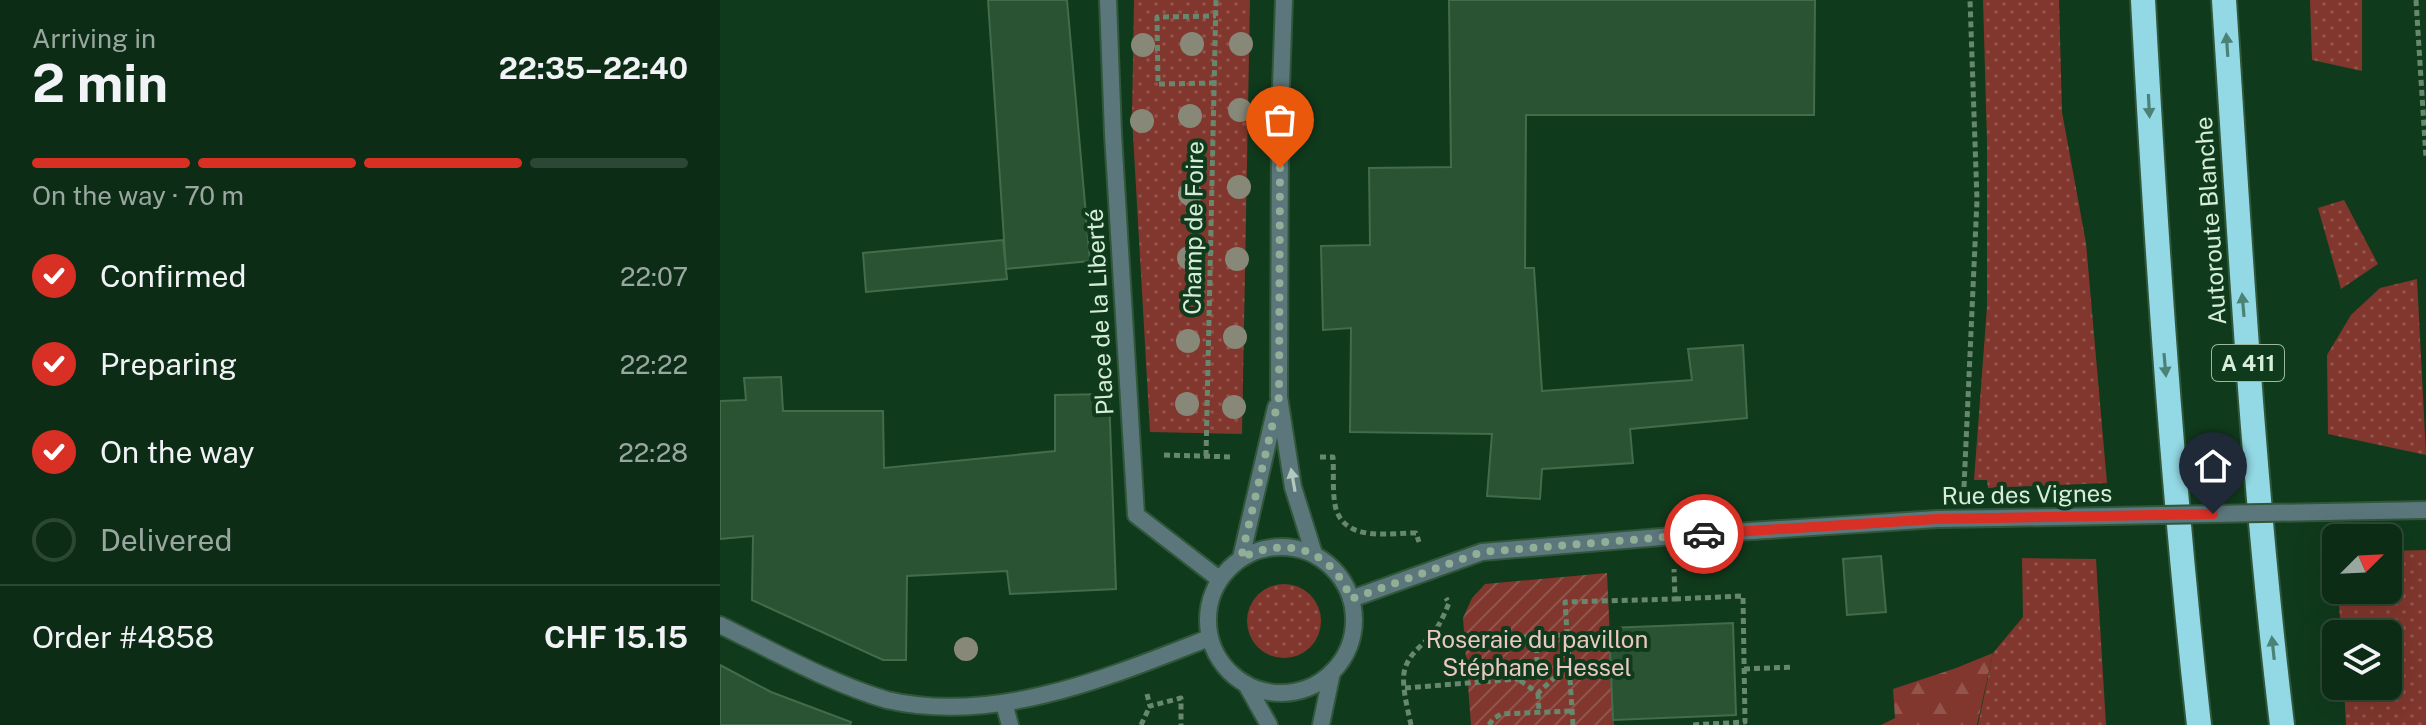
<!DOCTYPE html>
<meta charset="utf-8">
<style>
body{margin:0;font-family:"Public Sans",sans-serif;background:#15341e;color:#f1f3f6;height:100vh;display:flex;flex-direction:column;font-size:30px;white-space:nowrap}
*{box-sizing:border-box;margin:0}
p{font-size:26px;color:#9aa7a0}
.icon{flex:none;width:44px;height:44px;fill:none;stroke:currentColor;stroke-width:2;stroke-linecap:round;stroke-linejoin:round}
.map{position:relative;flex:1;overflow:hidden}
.side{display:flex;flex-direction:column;background:#0c2c15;width:720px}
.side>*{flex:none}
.needle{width:52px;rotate:66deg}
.fabs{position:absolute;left:1602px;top:524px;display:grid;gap:16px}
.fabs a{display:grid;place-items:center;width:80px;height:80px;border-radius:12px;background:#0c2c15;box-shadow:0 8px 32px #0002,0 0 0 2px #2c4834;font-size:40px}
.pin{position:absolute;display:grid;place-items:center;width:68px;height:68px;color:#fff;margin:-82px -34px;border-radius:50% 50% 50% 0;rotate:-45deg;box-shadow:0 0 8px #0007}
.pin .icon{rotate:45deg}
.courier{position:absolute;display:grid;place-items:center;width:80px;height:80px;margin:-40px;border:6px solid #d93025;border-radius:50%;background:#fff;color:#222;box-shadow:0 2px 10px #0007}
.headline em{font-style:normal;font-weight:700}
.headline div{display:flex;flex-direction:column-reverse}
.headline{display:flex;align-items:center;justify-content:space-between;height:136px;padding:0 32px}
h1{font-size:52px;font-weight:700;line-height:60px}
.bar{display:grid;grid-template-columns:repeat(4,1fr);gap:12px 8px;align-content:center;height:96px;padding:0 32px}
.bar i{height:10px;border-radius:6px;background:#2c4834}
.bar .current{background:#d93025}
.bar p{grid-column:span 4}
.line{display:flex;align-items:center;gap:20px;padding:0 32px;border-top:2px solid #2c4834}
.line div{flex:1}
ol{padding:0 32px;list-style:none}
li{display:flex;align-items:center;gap:24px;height:88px}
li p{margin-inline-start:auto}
li .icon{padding:8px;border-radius:50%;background:#d93025;color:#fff;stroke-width:4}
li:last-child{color:#9aa7a0}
li i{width:44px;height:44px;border:4px solid #2c4834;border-radius:50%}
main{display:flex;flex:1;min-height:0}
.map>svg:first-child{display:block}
.grass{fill:url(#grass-dots)}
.forest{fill:url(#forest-firs)}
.garden{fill:url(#garden-furrows)}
.building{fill:#2a5333;stroke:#426c4a;stroke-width:2}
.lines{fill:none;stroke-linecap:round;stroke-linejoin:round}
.service-casing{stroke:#30573a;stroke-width:20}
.minor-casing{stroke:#30573a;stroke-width:20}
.tertiary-casing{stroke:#30573a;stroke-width:20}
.motorway-casing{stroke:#30573a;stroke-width:28}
.path{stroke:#67886f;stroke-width:5;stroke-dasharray:6 4;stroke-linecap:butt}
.service{stroke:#5c777c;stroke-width:16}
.minor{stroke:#5c777c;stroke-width:16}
.tertiary{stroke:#5c777c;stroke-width:16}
.motorway{stroke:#93d9e5;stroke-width:24}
.tertiary-bridge-casing{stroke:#30573a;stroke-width:20;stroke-linecap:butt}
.tertiary-bridge{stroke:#5c777c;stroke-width:16}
.tree{fill:#888878}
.oneway{fill:#4b8276}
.oneway2{fill:#b1cabd}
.done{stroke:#91ae97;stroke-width:8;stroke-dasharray:0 14.4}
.route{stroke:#d93025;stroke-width:10}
.labels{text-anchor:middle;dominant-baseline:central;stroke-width:8;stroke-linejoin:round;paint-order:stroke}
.shield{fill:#103a1c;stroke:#9bb7a0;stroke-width:2}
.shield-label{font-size:22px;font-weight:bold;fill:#d6edd9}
.street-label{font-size:24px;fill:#d6edd9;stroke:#103a1c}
.park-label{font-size:24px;fill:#eac8c3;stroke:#103a1c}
</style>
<main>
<section class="side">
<div class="headline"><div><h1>2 min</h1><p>Arriving in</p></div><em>22:35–22:40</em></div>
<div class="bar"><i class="current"></i><i class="current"></i><i class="current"></i><i></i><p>On the way · 70 m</p></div>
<ol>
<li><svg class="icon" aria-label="check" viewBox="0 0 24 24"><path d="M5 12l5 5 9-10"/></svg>Confirmed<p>22:07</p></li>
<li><svg class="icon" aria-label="check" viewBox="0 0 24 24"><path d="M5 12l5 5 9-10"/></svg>Preparing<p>22:22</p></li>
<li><svg class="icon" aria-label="check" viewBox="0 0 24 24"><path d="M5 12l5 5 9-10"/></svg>On the way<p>22:28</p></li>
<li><i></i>Delivered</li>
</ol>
<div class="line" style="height:104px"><div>Order #4858</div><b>CHF 15.15</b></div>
</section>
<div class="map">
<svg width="1706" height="725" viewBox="0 0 1706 725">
<defs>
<pattern id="grass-dots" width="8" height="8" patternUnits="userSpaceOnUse" patternTransform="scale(2)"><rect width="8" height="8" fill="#81372d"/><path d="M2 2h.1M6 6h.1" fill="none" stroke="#92544b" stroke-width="1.8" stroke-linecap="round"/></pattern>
<pattern id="forest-firs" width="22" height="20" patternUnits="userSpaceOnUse" patternTransform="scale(2)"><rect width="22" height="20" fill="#81372d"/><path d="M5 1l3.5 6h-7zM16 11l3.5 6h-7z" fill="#92544b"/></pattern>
<pattern id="garden-furrows" width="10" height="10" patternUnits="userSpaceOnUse" patternTransform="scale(2)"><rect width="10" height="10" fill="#81372d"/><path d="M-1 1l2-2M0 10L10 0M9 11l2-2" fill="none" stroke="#92544b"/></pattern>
</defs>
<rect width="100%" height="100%" fill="#103a1c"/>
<g class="grass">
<path d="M 414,0 L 530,0 L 522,434 L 430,432 L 412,117 Z"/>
<path d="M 1263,0 L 1339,0 L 1342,112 L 1366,243 L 1387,483 L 1268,488 L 1267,480 L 1254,480 L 1267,307 L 1267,142 Z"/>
<path d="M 1590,0 L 1642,0 L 1642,71 L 1592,60 Z"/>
<path d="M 1624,200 L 1658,264 L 1621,289 L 1598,208 Z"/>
<path d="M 1697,279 L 1706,455 L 1608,434 L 1607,355 L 1631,315 L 1660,288 Z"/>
<path d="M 1706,550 L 1706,725 L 1626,725 L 1624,686 L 1668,686 L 1668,634 L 1621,634 L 1618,590 L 1668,590 L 1668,551 Z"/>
<path d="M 1302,558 L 1376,559 L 1386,725 L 1258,725 L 1273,653 L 1303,617 Z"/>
<circle cx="564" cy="621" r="37"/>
</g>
<path class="forest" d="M 1273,653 L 1257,725 L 1161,725 L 1175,718 L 1173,689 L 1236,668 Z"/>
<path class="garden" d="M 887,573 L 894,725 L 751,725 L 743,618 L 752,598 L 765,584 Z"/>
<g class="building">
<path d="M 268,0 L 347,0 L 370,261 L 286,269 Z"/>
<path d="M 729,0 L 1095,0 L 1094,115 L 806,115 L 805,268 L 814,268 L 822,391 L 972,380 L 968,349 L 1023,345 L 1027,418 L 910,429 L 913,463 L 822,469 L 820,499 L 767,496 L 772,434 L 630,432 L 631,328 L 603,330 L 601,246 L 650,245 L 649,168 L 731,167 Z"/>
<path d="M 283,240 L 287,279 L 146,292 L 143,253 Z"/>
<path d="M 61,377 L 63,411 L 163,411 L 164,468 L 335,451 L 335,395 L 389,394 L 396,589 L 290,594 L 287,571 L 187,576 L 186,660 L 163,660 L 32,600 L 33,536 L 0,539 L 0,401 L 26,400 L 24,378 Z"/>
<path d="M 1161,556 L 1166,612 L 1127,615 L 1123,559 Z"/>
<path d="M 1013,623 L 1016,715 L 893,720 L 889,628 Z"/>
<path d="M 0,665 L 51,692 L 131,722 L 130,725 L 0,725 Z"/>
</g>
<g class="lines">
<defs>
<path id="service" d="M 388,0 L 393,134 L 416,515 L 499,579"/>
<g id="minor">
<path d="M 0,625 C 53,651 110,683 167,700 C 276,725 389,677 489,638"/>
<path d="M 285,707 L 290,725"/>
</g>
<g id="tertiary">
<path d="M 564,0 L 560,116 L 559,397 L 573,487 L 594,554"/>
<circle cx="561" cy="620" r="73"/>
<path d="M 521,558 L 556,407"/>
<path d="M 631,599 L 762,552 L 953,536 L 1217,519 L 1280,518"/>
<path d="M 526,684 L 549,725"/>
<path d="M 601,725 L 612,672"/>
</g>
<g id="motorway">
<path d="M 1423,0 C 1436,242 1452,484 1479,725"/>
<path d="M 1504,0 C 1520,242 1533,484 1562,725"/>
</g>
</defs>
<use href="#service" class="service-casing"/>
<use href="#minor" class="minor-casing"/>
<use href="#tertiary" class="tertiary-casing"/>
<use href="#motorway" class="motorway-casing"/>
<g class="path">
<path d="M 1696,0 L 1706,158"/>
<path d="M 495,83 L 438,84 L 437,17 L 496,16"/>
<path d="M 444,455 L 514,457"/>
<path d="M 486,456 L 496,0"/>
<path d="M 600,457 L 613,457 C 614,471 612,495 616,509 C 626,542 669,533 696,533 L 699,542"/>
<path d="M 1244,487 L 1257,200 L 1250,0"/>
<path d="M 955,599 L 1023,596 L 1025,722 L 972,725"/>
<path d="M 816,637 L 817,662"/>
<path d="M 764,639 L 847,635"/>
<path d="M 1024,669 L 1074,667"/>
<path d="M 685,688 L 798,679 L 817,662 L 834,678 L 818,693 L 798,679"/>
<path d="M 818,693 L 819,712"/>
<path d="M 427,694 L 430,706 L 461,698 L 461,725"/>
<path d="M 421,725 L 430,706"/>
<path d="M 691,725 C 688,710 682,689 684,673 C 687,656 699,648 710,637 C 719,627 724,615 729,603 L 726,598"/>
<path d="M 769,725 L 773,719 L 781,714 L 852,711"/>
<path d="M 853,725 L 845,602 L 955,599 L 954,569"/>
</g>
<use href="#service" class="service"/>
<use href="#minor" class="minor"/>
<use href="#tertiary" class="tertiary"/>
<use href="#motorway" class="motorway"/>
<defs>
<path id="tertiary-bridge" d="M 1280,518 L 1706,510"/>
</defs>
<use href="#tertiary-bridge" class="tertiary-bridge-casing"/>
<use href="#tertiary-bridge" class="tertiary-bridge"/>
</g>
<g class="tree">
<circle cx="472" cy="44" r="12"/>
<circle cx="521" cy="44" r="12"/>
<circle cx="423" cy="45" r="12"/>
<circle cx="520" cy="110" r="12"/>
<circle cx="470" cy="116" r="12"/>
<circle cx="422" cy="121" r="12"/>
<circle cx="519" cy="187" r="12"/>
<circle cx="470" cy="194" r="12"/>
<circle cx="469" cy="258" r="12"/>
<circle cx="517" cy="259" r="12"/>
<circle cx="515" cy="337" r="12"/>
<circle cx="468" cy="341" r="12"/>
<circle cx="467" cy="404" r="12"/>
<circle cx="514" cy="407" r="12"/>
<circle cx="246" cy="649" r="12"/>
</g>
<defs><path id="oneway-solid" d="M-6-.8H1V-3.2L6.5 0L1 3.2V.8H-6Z" transform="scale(2)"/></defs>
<g class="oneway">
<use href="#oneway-solid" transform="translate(1507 45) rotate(-94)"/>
<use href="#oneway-solid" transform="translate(1429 106) rotate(87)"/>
<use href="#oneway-solid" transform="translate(1523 305) rotate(-95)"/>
<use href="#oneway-solid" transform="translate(1445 365) rotate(85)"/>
<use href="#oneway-solid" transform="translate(1553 648) rotate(-96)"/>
</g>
<use class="oneway2" href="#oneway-solid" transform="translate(573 480) rotate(-100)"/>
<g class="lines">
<path class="done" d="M 560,168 L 559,397 L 521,558 C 568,535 612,550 631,599 L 762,552 L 984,534"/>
<path class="route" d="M 984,534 L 1217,519 L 1493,514"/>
</g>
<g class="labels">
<rect class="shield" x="1492" y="345" width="72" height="36" rx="6"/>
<g class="shield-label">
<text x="1528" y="363">A 411</text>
</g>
<g class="street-label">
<text transform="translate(1490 221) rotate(-94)">Autoroute Blanche</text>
<text transform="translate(473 228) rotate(-89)">Champ de Foire</text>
<text transform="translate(379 312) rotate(-93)">Place de la Liberté</text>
<text transform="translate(1307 494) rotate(-1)">Rue des Vignes</text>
</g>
<g class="park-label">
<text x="817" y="639">Roseraie du pavillon<tspan x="817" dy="28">Stéphane Hessel</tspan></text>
</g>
</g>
</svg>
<div class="fabs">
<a><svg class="needle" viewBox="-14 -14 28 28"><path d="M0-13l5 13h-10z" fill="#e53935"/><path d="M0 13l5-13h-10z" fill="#9aa7a0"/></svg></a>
<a><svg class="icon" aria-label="layers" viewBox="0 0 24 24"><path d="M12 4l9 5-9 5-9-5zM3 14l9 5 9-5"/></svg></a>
</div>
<div class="pin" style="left:560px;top:168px;background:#ea580c"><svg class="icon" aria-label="bag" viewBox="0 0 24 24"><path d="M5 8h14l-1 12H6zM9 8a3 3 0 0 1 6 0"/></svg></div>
<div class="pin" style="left:1493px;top:514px;background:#1f2937"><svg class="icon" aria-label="home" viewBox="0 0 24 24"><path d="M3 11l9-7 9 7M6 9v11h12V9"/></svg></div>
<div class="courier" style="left:984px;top:534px"><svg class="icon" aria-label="car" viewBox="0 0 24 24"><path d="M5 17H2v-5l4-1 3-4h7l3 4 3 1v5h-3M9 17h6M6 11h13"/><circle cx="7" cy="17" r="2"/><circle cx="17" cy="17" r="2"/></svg></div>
</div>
</main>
